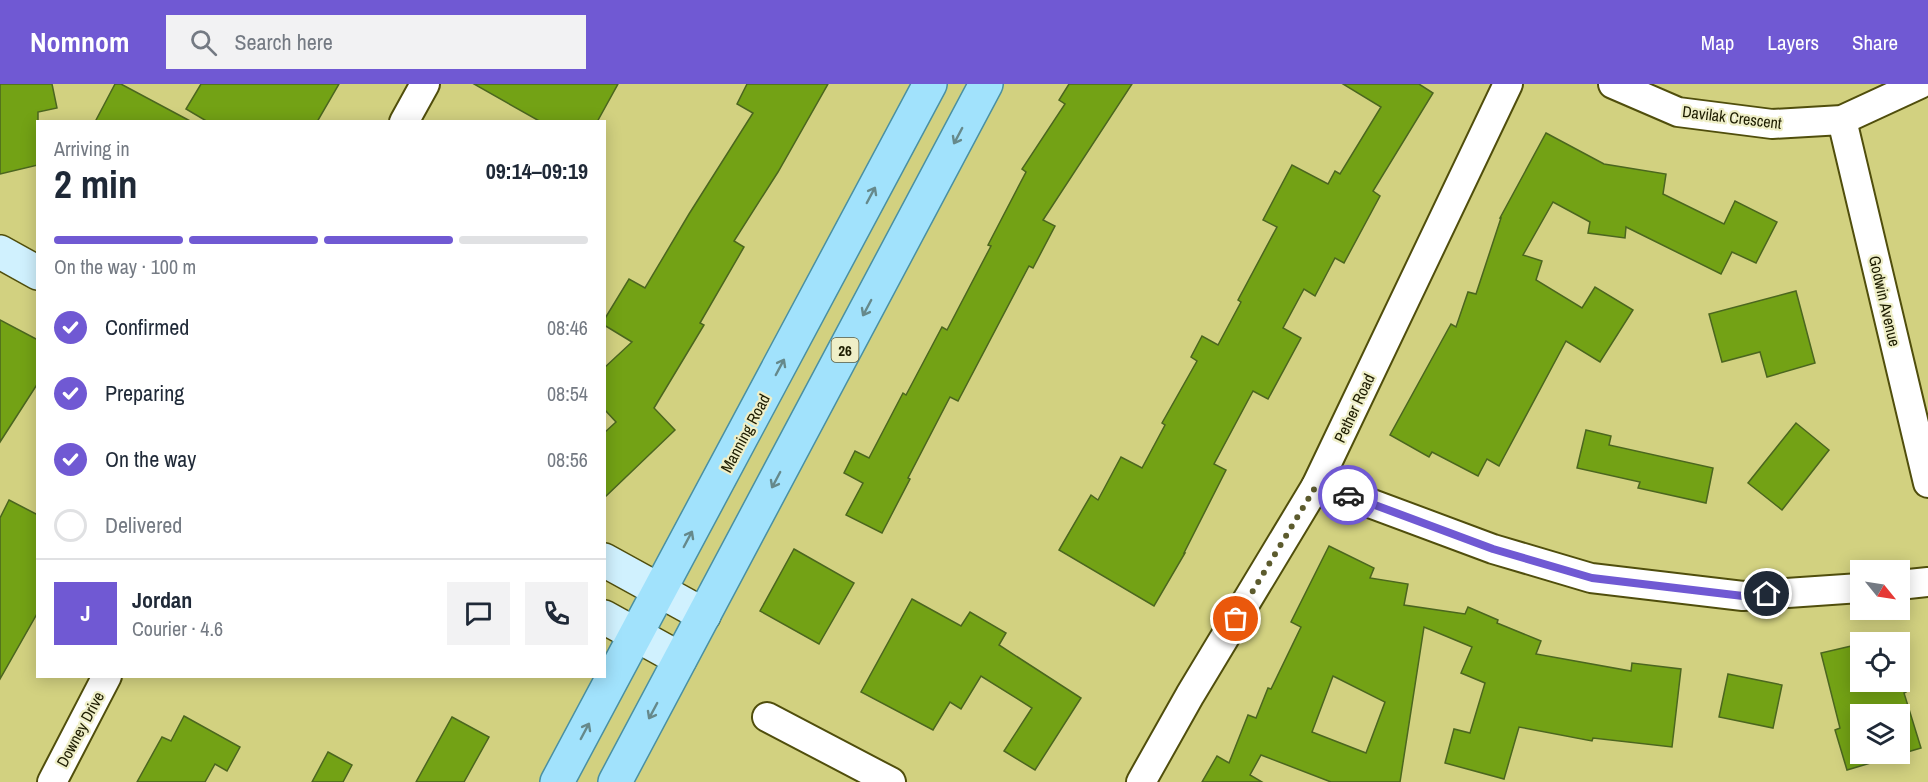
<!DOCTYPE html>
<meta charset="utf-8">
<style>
body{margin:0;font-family:"Archivo Narrow",sans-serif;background:#f2f2f3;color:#1f2937;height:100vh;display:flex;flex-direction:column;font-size:22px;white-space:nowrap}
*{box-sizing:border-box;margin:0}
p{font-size:20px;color:#747a83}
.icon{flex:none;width:33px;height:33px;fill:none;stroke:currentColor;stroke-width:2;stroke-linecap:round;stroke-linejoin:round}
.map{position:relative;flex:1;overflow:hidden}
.sheet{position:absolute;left:36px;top:36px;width:570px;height:558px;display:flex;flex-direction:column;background:#fff;border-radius:0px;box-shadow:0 3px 15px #0003}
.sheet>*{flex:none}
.needle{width:39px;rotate:120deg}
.controls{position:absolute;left:1850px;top:476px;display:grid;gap:12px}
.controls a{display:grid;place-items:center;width:60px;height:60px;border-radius:0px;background:#fff;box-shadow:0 3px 15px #0003;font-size:30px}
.pin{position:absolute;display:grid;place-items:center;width:51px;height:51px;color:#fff;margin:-26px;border:3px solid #fff;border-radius:50%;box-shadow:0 2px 6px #0007}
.courier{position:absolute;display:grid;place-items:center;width:60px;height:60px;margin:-30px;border:4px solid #7059d3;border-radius:50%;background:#fff;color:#222;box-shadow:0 2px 8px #0007}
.overview em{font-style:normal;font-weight:800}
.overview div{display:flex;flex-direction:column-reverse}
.overview{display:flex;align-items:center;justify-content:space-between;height:102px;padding:0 18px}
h1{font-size:39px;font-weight:800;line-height:45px}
.bar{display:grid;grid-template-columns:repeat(4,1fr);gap:9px 6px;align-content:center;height:72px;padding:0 18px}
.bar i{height:8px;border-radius:4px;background:#e0e1e3}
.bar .on{background:#7059d3}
.bar p{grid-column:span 4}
.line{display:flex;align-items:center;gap:15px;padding:0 18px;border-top:2px solid #e0e1e3}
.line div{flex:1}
.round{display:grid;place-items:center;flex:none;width:63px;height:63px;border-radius:0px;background:#f2f2f3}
ol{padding:0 18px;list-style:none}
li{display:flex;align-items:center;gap:18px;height:66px}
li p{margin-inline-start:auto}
li .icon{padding:6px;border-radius:50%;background:#7059d3;color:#fff;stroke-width:4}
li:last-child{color:#747a83}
li i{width:33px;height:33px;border:3px solid #e0e1e3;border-radius:50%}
header{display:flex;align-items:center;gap:36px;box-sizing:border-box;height:84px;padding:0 30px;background:#7059d3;color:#fff}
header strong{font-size:28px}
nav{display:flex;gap:33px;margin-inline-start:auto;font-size:21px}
.search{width:420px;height:54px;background:#f2f2f3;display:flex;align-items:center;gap:15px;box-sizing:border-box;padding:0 21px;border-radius:0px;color:#747a83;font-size:22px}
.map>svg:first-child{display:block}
.building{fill:#73a215;stroke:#4b661f;stroke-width:1.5;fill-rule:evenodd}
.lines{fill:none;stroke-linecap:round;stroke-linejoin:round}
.street-casing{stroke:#504e0c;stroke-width:32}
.secondary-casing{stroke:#504e0c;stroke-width:36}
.primary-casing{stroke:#4a90a2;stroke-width:36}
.street{stroke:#fff;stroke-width:28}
.secondary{stroke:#d0f1fe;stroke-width:33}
.primary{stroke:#a1e2fc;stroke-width:33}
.oneway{stroke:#66898b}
.done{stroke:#5c5b2d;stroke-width:6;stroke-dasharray:0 10.8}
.route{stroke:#7059d3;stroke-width:8}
.labels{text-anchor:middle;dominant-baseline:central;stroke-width:4.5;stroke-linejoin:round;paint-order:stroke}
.shield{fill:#efefc8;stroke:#5c5b3c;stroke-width:1.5}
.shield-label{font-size:15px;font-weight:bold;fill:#1d1c00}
.street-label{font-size:16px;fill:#1d1c00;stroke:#efefc8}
</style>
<header>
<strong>Nomnom</strong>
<div class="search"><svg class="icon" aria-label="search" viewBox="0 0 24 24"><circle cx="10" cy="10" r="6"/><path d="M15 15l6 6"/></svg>Search here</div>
<nav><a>Map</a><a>Layers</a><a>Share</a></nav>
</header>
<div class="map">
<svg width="1928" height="698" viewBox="0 0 1928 698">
<rect width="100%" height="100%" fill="#d2d180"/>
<g class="building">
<path d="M 0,0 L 52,0 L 57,24 L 38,28 L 38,81 L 0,90 Z"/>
<path d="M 115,0 L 121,0 L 192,38 L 95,38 Z"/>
<path d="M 201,0 L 339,0 L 317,38 L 208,38 L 186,25 Z"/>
<path d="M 474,0 L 618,0 L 597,38 L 541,38 Z"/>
<path d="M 747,0 L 828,0 L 778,88 L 734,157 L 744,163 L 700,239 L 704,241 L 654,324 L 675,346 L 604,414 L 604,349 L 616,338 L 604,325 L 604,284 L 632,258 L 604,241 L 604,236 L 629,195 L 645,204 L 689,130 L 753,29 L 737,20 Z"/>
<path d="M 1069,0 L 1132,0 L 1043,136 L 1055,142 L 1033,184 L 1029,182 L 958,317 L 950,313 L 908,394 L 910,395 L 882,449 L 846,431 L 863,399 L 844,389 L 855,367 L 869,374 L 903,309 L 906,311 L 942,243 L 947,246 L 991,162 L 988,161 L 1026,88 L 1022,85 L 1065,20 L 1059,16 Z"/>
<path d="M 1343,0 L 1419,0 L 1433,9 L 1373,107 L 1380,112 L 1344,179 L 1335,174 L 1315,212 L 1304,205 L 1283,244 L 1301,254 L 1268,315 L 1253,307 L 1214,380 L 1226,386 L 1184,469 L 1185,469 L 1154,522 L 1059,466 L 1091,411 L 1098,416 L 1121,373 L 1142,384 L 1165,341 L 1162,339 L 1197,277 L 1191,273 L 1202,252 L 1218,261 L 1241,218 L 1238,216 L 1277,143 L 1263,136 L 1292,81 L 1328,100 L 1335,87 L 1340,90 L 1381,23 Z"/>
<path d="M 1546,49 L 1604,80 L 1666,90 L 1663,110 L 1724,140 L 1735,117 L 1777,138 L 1756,179 L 1732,168 L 1721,190 L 1626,143 L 1625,154 L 1588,149 L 1590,138 L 1553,118 L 1523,171 L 1542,177 L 1536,196 L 1582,224 L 1595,203 L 1633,226 L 1600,278 L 1566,257 L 1499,382 L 1487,375 L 1478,392 L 1432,368 L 1429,373 L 1390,351 L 1451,240 L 1456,243 L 1468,208 L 1476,210 L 1501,134 L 1500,134 Z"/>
<path d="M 1796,207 L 1815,279 L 1767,293 L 1760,268 L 1722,278 L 1709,230 Z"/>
<path d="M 0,236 L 38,256 L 38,299 L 0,358 Z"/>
<path d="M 1796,339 L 1829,366 L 1782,426 L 1748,399 Z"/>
<path d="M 1586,346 L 1611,352 L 1609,361 L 1713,384 L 1706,419 L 1638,404 L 1640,398 L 1577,384 Z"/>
<path d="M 9,416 L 38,431 L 38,528 L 0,595 L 0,434 Z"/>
<path d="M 1329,462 L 1374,484 L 1370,494 L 1408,500 L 1404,521 L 1465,530 L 1468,523 L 1498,536 L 1497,539 L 1541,557 L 1536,570 L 1631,587 L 1632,579 L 1681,585 L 1672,663 L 1593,654 L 1592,657 L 1519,643 L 1504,695 L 1445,679 L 1454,645 L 1470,649 L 1485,599 L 1461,589 L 1472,563 L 1424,543 L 1400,698 L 1331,698 L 1261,671 L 1250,691 L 1262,698 L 1202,698 L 1217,672 L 1229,679 L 1248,631 L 1256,634 L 1268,604 L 1271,605 L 1301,543 L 1291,538 ZM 1333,592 L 1385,618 L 1366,669 L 1312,648 Z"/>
<path d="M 794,465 L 854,499 L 819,560 L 760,527 Z"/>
<path d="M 912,515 L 961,542 L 970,528 L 1006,549 L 999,561 L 1081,614 L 1035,686 L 1004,667 L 1032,624 L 981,592 L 961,625 L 950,618 L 933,646 L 861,608 Z"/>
<path d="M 1892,552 L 1894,558 L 1867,558 Z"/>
<path d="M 1860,560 L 1860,597 L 1899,597 L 1899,579 L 1906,608 L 1904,609 L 1921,664 L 1847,686 L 1835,646 L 1840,644 L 1821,569 ZM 1860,630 L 1899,630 L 1899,669 L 1860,669 Z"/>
<path d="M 1728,590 L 1782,601 L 1773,644 L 1719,633 Z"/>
<path d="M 184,632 L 240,663 L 227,687 L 215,680 L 205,698 L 137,698 L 162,653 L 171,657 Z"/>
<path d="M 452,633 L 489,653 L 464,698 L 416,698 Z"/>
<path d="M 328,668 L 352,681 L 343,698 L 312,698 Z"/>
</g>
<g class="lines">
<defs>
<g id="street">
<path d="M 1613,0 L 1678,28 L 1772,40 L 1842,36 L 1920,0"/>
<path d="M 1842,36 L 1928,399"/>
<path d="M 404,38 L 425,0"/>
<path d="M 1316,402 L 1340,408 L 1493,465 L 1591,494 L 1743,512 L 1860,504"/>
<path d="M 1899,501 L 1928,498"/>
<path d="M 767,633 L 891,698"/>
<path d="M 52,698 L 107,592"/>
<path d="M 1141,698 L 1190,611 L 1316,402 L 1508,0"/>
</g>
<g id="secondary">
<path d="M 0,168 L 38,189"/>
<path d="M 604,476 L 704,531"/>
<path d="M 604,533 L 680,575"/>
</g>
<g id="primary">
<path d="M 557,698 L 930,0"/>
<path d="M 615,698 L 986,0"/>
</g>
</defs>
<use href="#street" class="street-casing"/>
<use href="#secondary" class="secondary-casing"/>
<use href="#primary" class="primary-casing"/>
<use href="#street" class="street"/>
<use href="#secondary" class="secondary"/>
<use href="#primary" class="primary"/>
</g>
<defs><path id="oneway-shaft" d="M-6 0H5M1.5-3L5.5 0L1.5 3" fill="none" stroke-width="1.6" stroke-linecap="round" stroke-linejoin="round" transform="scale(1.5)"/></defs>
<g class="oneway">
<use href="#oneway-shaft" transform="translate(958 52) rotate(118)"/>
<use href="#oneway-shaft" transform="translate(871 111) rotate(-62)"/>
<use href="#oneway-shaft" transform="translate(867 224) rotate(118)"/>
<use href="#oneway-shaft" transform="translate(780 283) rotate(-62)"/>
<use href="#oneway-shaft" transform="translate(776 396) rotate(118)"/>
<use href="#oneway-shaft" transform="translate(688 455) rotate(-62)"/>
<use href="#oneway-shaft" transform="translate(653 627) rotate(118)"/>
<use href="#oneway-shaft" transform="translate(585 647) rotate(-62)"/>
</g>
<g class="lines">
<path class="done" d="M 1236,535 L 1316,402 L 1348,411"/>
<path class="route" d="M 1348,411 L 1493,465 L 1592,494 L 1743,512 L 1767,510"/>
</g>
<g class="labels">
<rect class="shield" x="831.5" y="254" width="27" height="24" rx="4.5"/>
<g class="shield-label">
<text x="845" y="266">26</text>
</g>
<g class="street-label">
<text transform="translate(1732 33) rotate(7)">Davilak Crescent</text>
<text transform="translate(1885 217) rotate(77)">Godwin Avenue</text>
<text transform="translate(1354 324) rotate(-65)">Pether Road</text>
<text transform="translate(745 349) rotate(-62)">Manning Road</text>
<text transform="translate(80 645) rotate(-62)">Downey Drive</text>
</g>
</g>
</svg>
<div class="controls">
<a><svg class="needle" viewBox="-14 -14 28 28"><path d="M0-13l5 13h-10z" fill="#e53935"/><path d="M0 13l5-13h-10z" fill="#747a83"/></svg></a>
<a><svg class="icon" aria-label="locate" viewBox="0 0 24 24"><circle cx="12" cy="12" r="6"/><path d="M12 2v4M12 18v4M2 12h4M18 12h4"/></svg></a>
<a><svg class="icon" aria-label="layers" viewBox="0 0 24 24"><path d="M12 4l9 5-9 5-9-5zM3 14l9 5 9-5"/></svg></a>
</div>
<div class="pin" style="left:1236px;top:535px;background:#ea580c"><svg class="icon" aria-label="bag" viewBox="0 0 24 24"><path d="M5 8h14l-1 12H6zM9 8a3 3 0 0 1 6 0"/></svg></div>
<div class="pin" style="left:1767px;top:510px;background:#1f2937"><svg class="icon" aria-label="home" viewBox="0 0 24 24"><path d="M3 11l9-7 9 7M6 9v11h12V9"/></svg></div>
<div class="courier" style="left:1348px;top:411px"><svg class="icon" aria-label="car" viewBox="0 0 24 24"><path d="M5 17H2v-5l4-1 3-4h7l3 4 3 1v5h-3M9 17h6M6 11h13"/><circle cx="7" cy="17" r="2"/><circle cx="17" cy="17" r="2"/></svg></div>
<section class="sheet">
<div class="overview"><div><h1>2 min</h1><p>Arriving in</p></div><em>09:14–09:19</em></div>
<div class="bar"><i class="on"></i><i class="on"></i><i class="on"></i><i></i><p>On the way · 100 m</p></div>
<ol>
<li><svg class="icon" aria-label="check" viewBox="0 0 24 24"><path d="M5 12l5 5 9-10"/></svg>Confirmed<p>08:46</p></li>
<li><svg class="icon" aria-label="check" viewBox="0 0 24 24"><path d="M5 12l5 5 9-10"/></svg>Preparing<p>08:54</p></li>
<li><svg class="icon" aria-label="check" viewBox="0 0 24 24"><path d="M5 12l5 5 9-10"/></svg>On the way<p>08:56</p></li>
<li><i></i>Delivered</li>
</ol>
<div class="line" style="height:108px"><b class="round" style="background:#7059d3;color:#fff">J</b><div><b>Jordan</b><p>Courier · 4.6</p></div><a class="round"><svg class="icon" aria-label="chat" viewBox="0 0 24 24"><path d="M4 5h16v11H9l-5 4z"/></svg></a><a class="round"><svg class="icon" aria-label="phone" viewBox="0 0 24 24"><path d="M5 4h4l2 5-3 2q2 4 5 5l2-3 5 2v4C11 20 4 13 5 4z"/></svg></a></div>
</section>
</div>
